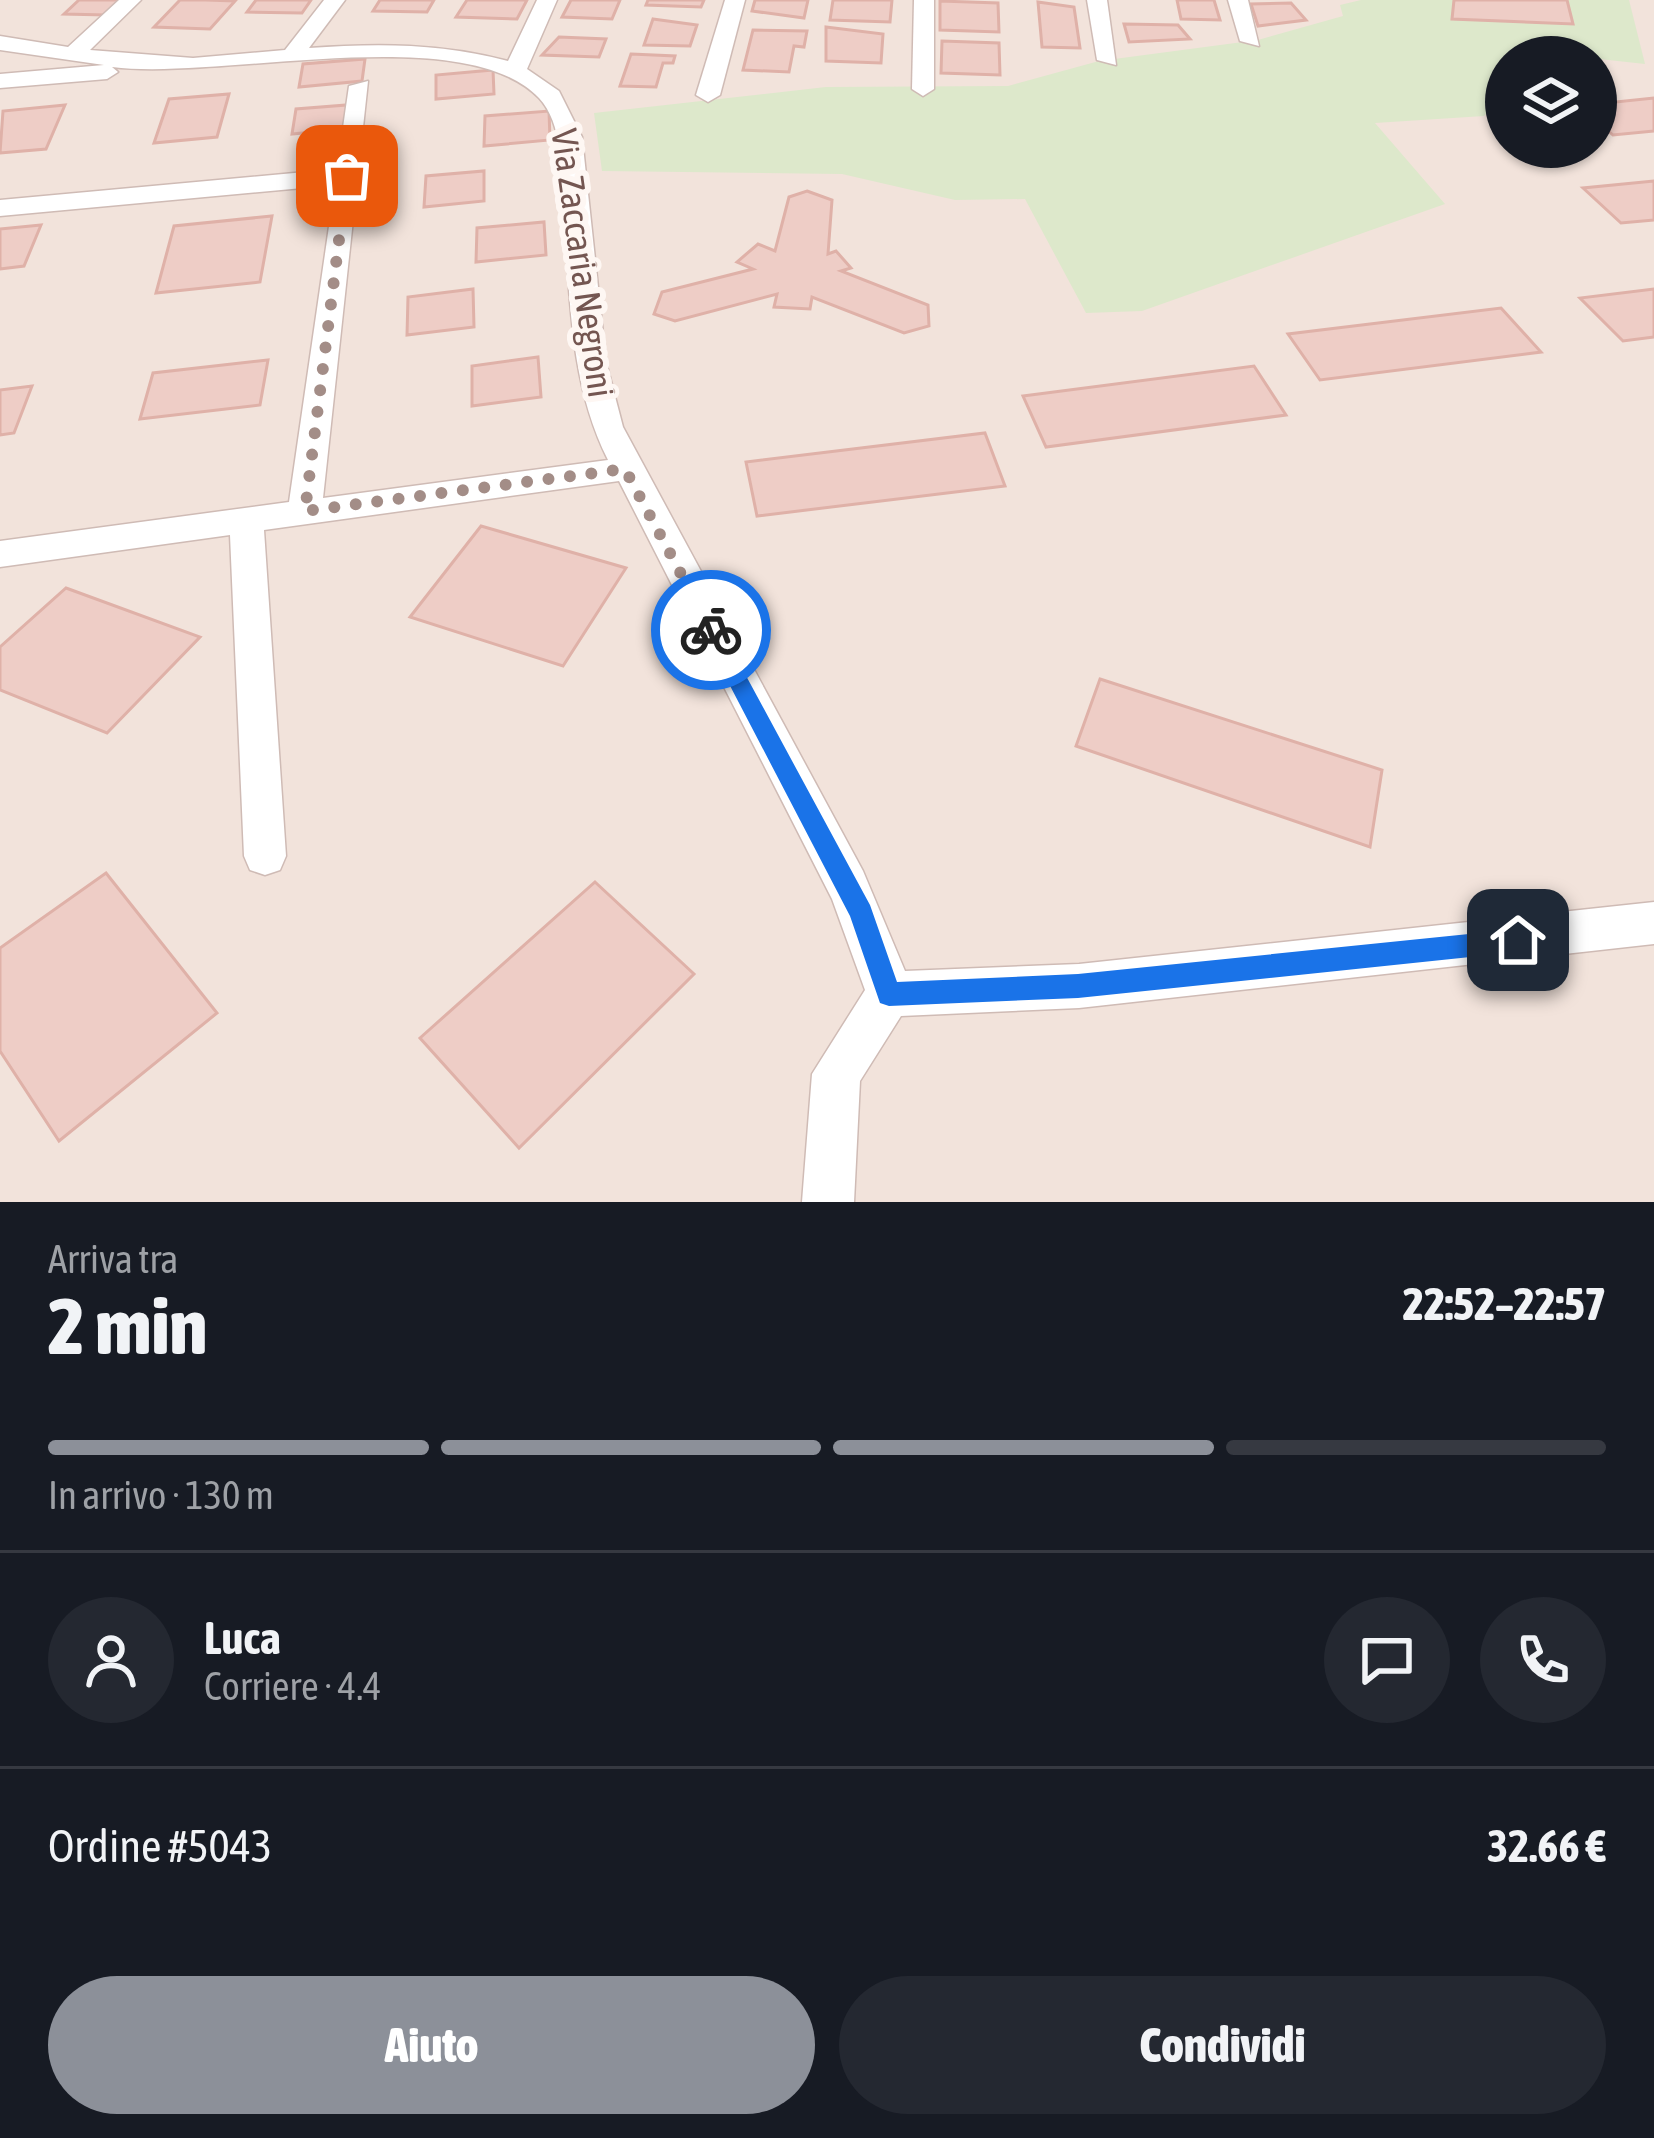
<!DOCTYPE html>
<html lang="it">
<meta charset="utf-8">
<style>
body{margin:0;font-family:"Asap Condensed",sans-serif;background:#242831;color:#f1f3f6;height:100vh;display:flex;flex-direction:column;font-size:45px;white-space:nowrap}
*{box-sizing:border-box;margin:0}
p{font-size:39px;color:#9ea1a6}
.icon{flex:none;width:66px;height:66px;fill:none;stroke:currentColor;stroke-width:2;stroke-linecap:round;stroke-linejoin:round}
.map{position:relative;height:1202px;overflow:hidden}
.side{display:flex;flex-direction:column;background:#171b24;flex:1}
.side>*{flex:none}
.fabs{position:absolute;left:1485px;top:36px;display:grid;gap:24px}
.fabs a{display:grid;place-items:center;width:132px;height:132px;border-radius:50%;background:#171b24;box-shadow:0 3px 9px #0004;font-size:60px}
.pin{position:absolute;display:grid;place-items:center;width:102px;height:102px;color:#fff;margin:-51px;border-radius:24px;box-shadow:0 6px 18px #0006}
.courier{position:absolute;display:grid;place-items:center;width:120px;height:120px;margin:-60px;border:9px solid #1a73e8;border-radius:50%;background:#fff;color:#222;box-shadow:0 3px 15px #0007}
.summary em{font-style:normal;font-weight:800}
.summary div{display:flex;flex-direction:column-reverse}
.summary{display:flex;align-items:center;justify-content:space-between;height:204px;padding:0 48px}
h1{font-size:78px;font-weight:800;line-height:90px}
.bar{display:grid;grid-template-columns:repeat(4,1fr);gap:18px 12px;align-content:center;height:144px;padding:0 48px}
.bar i{height:15px;border-radius:9px;background:#363941}
.bar .active{background:#8c9099}
.bar p{grid-column:span 4}
.line{display:flex;align-items:center;gap:30px;padding:0 48px;border-top:3px solid #363941}
.line div{flex:1}
.round{display:grid;place-items:center;flex:none;width:126px;height:126px;border-radius:63px;background:#242831}
.button{display:flex;gap:24px;margin-top:auto;padding:24px 48px}
.button a{flex:1;height:138px;border-radius:72px;background:#8c9099;color:#fff;font-size:48px;font-weight:800;line-height:138px;text-align:center}
.button a+a{background:#242831;color:#f1f3f6}
.map>svg:first-child{display:block}
.residential{fill:#f2e3db;fill-rule:evenodd}
.green{fill:#dde8cb}
.building{fill:#eecdc6;stroke:#dfb1a8;stroke-width:3}
.lines{fill:none;stroke-linecap:round;stroke-linejoin:round}
.minor-casing{stroke:#cfbbb5;stroke-width:3}
.minor{fill:#fff;fill-rule:evenodd}
.route{fill:#1a73e8}
.done{stroke:#a38d87;stroke-width:12;stroke-dasharray:0 21.6}
.labels{text-anchor:middle;dominant-baseline:central;stroke-width:12;stroke-linejoin:round;paint-order:stroke}
.street-label{font-size:36px;fill:#745651;stroke:#fef7f3}
</style>
<div class="map">
<svg width="1654" height="1202" viewBox="0 0 1654 1202">
<rect width="100%" height="100%" fill="#fbf2ec"/>
<path class="residential" d="M 0,0 L 1654,0 L 1654,1202 L 0,1202 ZM 1506,57 L 1596,57 L 1596,147 L 1506,147 Z"/>
<path class="green" d="M 1361,0 L 1629,0 L 1645,64 L 1544,53 L 1506,57 L 1506,93 L 1484,116 L 1375,123 L 1445,204 L 1142,311 L 1086,313 L 1025,199 L 955,200 L 842,174 L 602,171 L 594,113 L 826,87 L 1008,86 L 1099,61 L 1258,40 L 1343,16 L 1340,5 Z"/>
<g class="building">
<path d="M 79,0 L 122,0 L 107,15 L 64,14 Z"/>
<path d="M 180,0 L 206,0 L 235,1 L 210,29 L 154,27 Z"/>
<path d="M 256,0 L 311,0 L 302,13 L 247,12 Z"/>
<path d="M 380,0 L 434,0 L 427,12 L 373,11 Z"/>
<path d="M 467,0 L 527,0 L 517,19 L 456,17 Z"/>
<path d="M 571,0 L 620,0 L 612,19 L 562,17 Z"/>
<path d="M 648,0 L 704,0 L 701,7 L 646,5 Z"/>
<path d="M 755,0 L 808,0 L 804,18 L 752,11 Z"/>
<path d="M 833,0 L 892,0 L 890,22 L 830,20 Z"/>
<path d="M 1177,0 L 1214,0 L 1220,20 L 1181,19 Z"/>
<path d="M 1454,0 L 1567,0 L 1573,24 L 1452,19 Z"/>
<path d="M 940,1 L 998,3 L 999,32 L 940,30 Z"/>
<path d="M 1038,2 L 1074,7 L 1080,48 L 1042,47 Z"/>
<path d="M 1291,3 L 1306,20 L 1258,26 L 1251,4 Z"/>
<path d="M 653,19 L 697,25 L 690,46 L 644,45 Z"/>
<path d="M 1124,24 L 1178,25 L 1190,39 L 1129,42 Z"/>
<path d="M 826,27 L 883,34 L 881,63 L 826,61 Z"/>
<path d="M 753,30 L 807,31 L 804,47 L 794,46 L 789,72 L 743,70 Z"/>
<path d="M 559,37 L 606,39 L 599,57 L 542,55 Z"/>
<path d="M 942,41 L 999,43 L 1000,75 L 941,73 Z"/>
<path d="M 631,54 L 675,56 L 673,63 L 663,63 L 656,87 L 620,86 Z"/>
<path d="M 365,59 L 362,81 L 299,87 L 303,64 Z"/>
<path d="M 493,70 L 494,94 L 436,99 L 436,75 Z"/>
<path d="M 229,94 L 217,137 L 154,143 L 169,99 Z"/>
<path d="M 1654,98 L 1654,131 L 1613,135 L 1596,120 L 1596,104 Z"/>
<path d="M 65,105 L 46,149 L 0,153 L 3,111 Z"/>
<path d="M 347,105 L 344,129 L 292,134 L 296,109 Z"/>
<path d="M 549,111 L 550,140 L 484,146 L 485,116 Z"/>
<path d="M 484,171 L 484,201 L 424,207 L 426,176 Z"/>
<path d="M 1654,181 L 1654,220 L 1621,223 L 1583,188 Z"/>
<path d="M 807,191 L 832,200 L 828,254 L 836,251 L 851,268 L 841,271 L 928,305 L 929,326 L 904,333 L 812,297 L 810,309 L 774,307 L 777,294 L 675,321 L 654,314 L 662,292 L 753,269 L 737,262 L 758,244 L 775,251 L 789,197 Z"/>
<path d="M 272,216 L 260,282 L 156,293 L 174,226 Z"/>
<path d="M 544,222 L 546,255 L 476,262 L 477,228 Z"/>
<path d="M 41,225 L 24,266 L 0,269 L 0,229 Z"/>
<path d="M 473,289 L 474,327 L 407,335 L 408,297 Z"/>
<path d="M 1654,289 L 1654,337 L 1623,341 L 1580,298 Z"/>
<path d="M 1501,308 L 1541,352 L 1320,380 L 1288,334 Z"/>
<path d="M 538,357 L 541,397 L 472,406 L 472,366 Z"/>
<path d="M 268,360 L 260,405 L 140,419 L 153,373 Z"/>
<path d="M 1254,366 L 1286,415 L 1046,447 L 1023,396 Z"/>
<path d="M 32,386 L 14,433 L 0,435 L 0,390 Z"/>
<path d="M 985,433 L 1005,486 L 757,516 L 746,462 Z"/>
<path d="M 481,526 L 626,568 L 563,666 L 410,617 Z"/>
<path d="M 66,588 L 200,637 L 107,733 L 0,690 L 0,647 Z"/>
<path d="M 1100,679 L 1382,770 L 1370,847 L 1076,746 Z"/>
<path d="M 106,873 L 217,1013 L 59,1141 L 0,1051 L 0,948 Z"/>
<path d="M 595,882 L 694,974 L 519,1148 L 420,1038 Z"/>
</g>
<g class="lines">
<defs>
<g id="minor">
<path d="M 119,0 L 141,0 L 90,50 L 193,58 L 285,50 L 324,0 L 345,0 L 309,48 C 377,43 442,43 508,61 L 537,0 L 557,0 L 527,69 L 559,91 L 582,137 L 606,362 L 623,427 L 863,871 L 905,971 L 1079,964 L 1654,902 L 1654,944 L 1079,1008 L 901,1016 L 860,1081 L 854,1202 L 802,1202 L 812,1074 L 865,990 L 832,899 L 619,481 L 264,530 L 286,856 L 280,870 L 265,875 L 250,870 L 244,856 L 230,535 L 0,567 L 0,541 L 289,502 L 335,185 L 0,216 L 0,200 L 337,169 L 349,86 L 368,81 L 323,498 L 608,460 C 568,381 570,289 563,202 C 561,169 563,124 539,98 C 463,19 221,81 112,67 L 118,72 L 107,79 L 0,88 L 0,74 L 104,65 L 0,50 L 0,36 L 68,47 Z"/>
<path d="M 725,0 L 745,0 L 720,95 L 708,102 L 696,95 Z"/>
<path d="M 914,0 L 934,0 L 934,89 L 923,96 L 912,89 Z"/>
<path d="M 1087,0 L 1107,0 L 1116,65 L 1097,60 Z"/>
<path d="M 1228,0 L 1248,0 L 1259,46 L 1240,41 Z"/>
</g>
</defs>
<use href="#minor" class="minor-casing"/>
<use href="#minor" class="minor"/>
</g>
<path class="route" d="M 711,622 L 718,624 L 870,905 L 897,982 L 1078,974 L 1518,929 L 1530,940 L 1518,952 L 1078,998 L 889,1006 L 880,1003 L 850,916 L 701,630 Z"/>
<g class="lines">
<path class="done" d="M 347,176 L 305,511 L 625,469 L 711,630"/>
</g>
<g class="labels">
<g class="street-label">
<text transform="translate(583 263) rotate(82)">Via Zaccaria Negroni</text>
</g>
</g>
</svg>
<div class="fabs">
<a><svg class="icon" aria-label="layers" viewBox="0 0 24 24"><path d="M12 4l9 5-9 5-9-5zM3 14l9 5 9-5"/></svg></a>
</div>
<div class="pin" style="left:347px;top:176px;background:#ea580c"><svg class="icon" aria-label="bag" viewBox="0 0 24 24"><path d="M5 8h14l-1 12H6zM9 8a3 3 0 0 1 6 0"/></svg></div>
<div class="pin" style="left:1518px;top:940px;background:#1f2937"><svg class="icon" aria-label="home" viewBox="0 0 24 24"><path d="M3 11l9-7 9 7M6 9v11h12V9"/></svg></div>
<div class="courier" style="left:711px;top:630px"><svg class="icon" aria-label="bike" viewBox="0 0 24 24"><circle cx="6" cy="16" r="4"/><circle cx="18" cy="16" r="4"/><path d="M6 16l4-8h5l3 8M10 8l3 8H6M13 5h3"/></svg></div>
</div>
<section class="side">
<div class="summary"><div><h1>2 min</h1><p>Arriva tra</p></div><em>22:52–22:57</em></div>
<div class="bar"><i class="active"></i><i class="active"></i><i class="active"></i><i></i><p>In arrivo · 130 m</p></div>
<div class="line" style="height:216px"><a class="round"><svg class="icon" aria-label="person" viewBox="0 0 24 24"><circle cx="12" cy="8" r="4"/><path d="M4 21q1-7 8-7t8 7"/></svg></a><div><b>Luca</b><p>Corriere · 4.4</p></div><a class="round"><svg class="icon" aria-label="chat" viewBox="0 0 24 24"><path d="M4 5h16v11H9l-5 4z"/></svg></a><a class="round"><svg class="icon" aria-label="phone" viewBox="0 0 24 24"><path d="M5 4h4l2 5-3 2q2 4 5 5l2-3 5 2v4C11 20 4 13 5 4z"/></svg></a></div>
<div class="line" style="height:156px"><div>Ordine #5043</div><b>32.66 €</b></div>
<div class="button"><a>Aiuto</a><a>Condividi</a></div>
</section>
